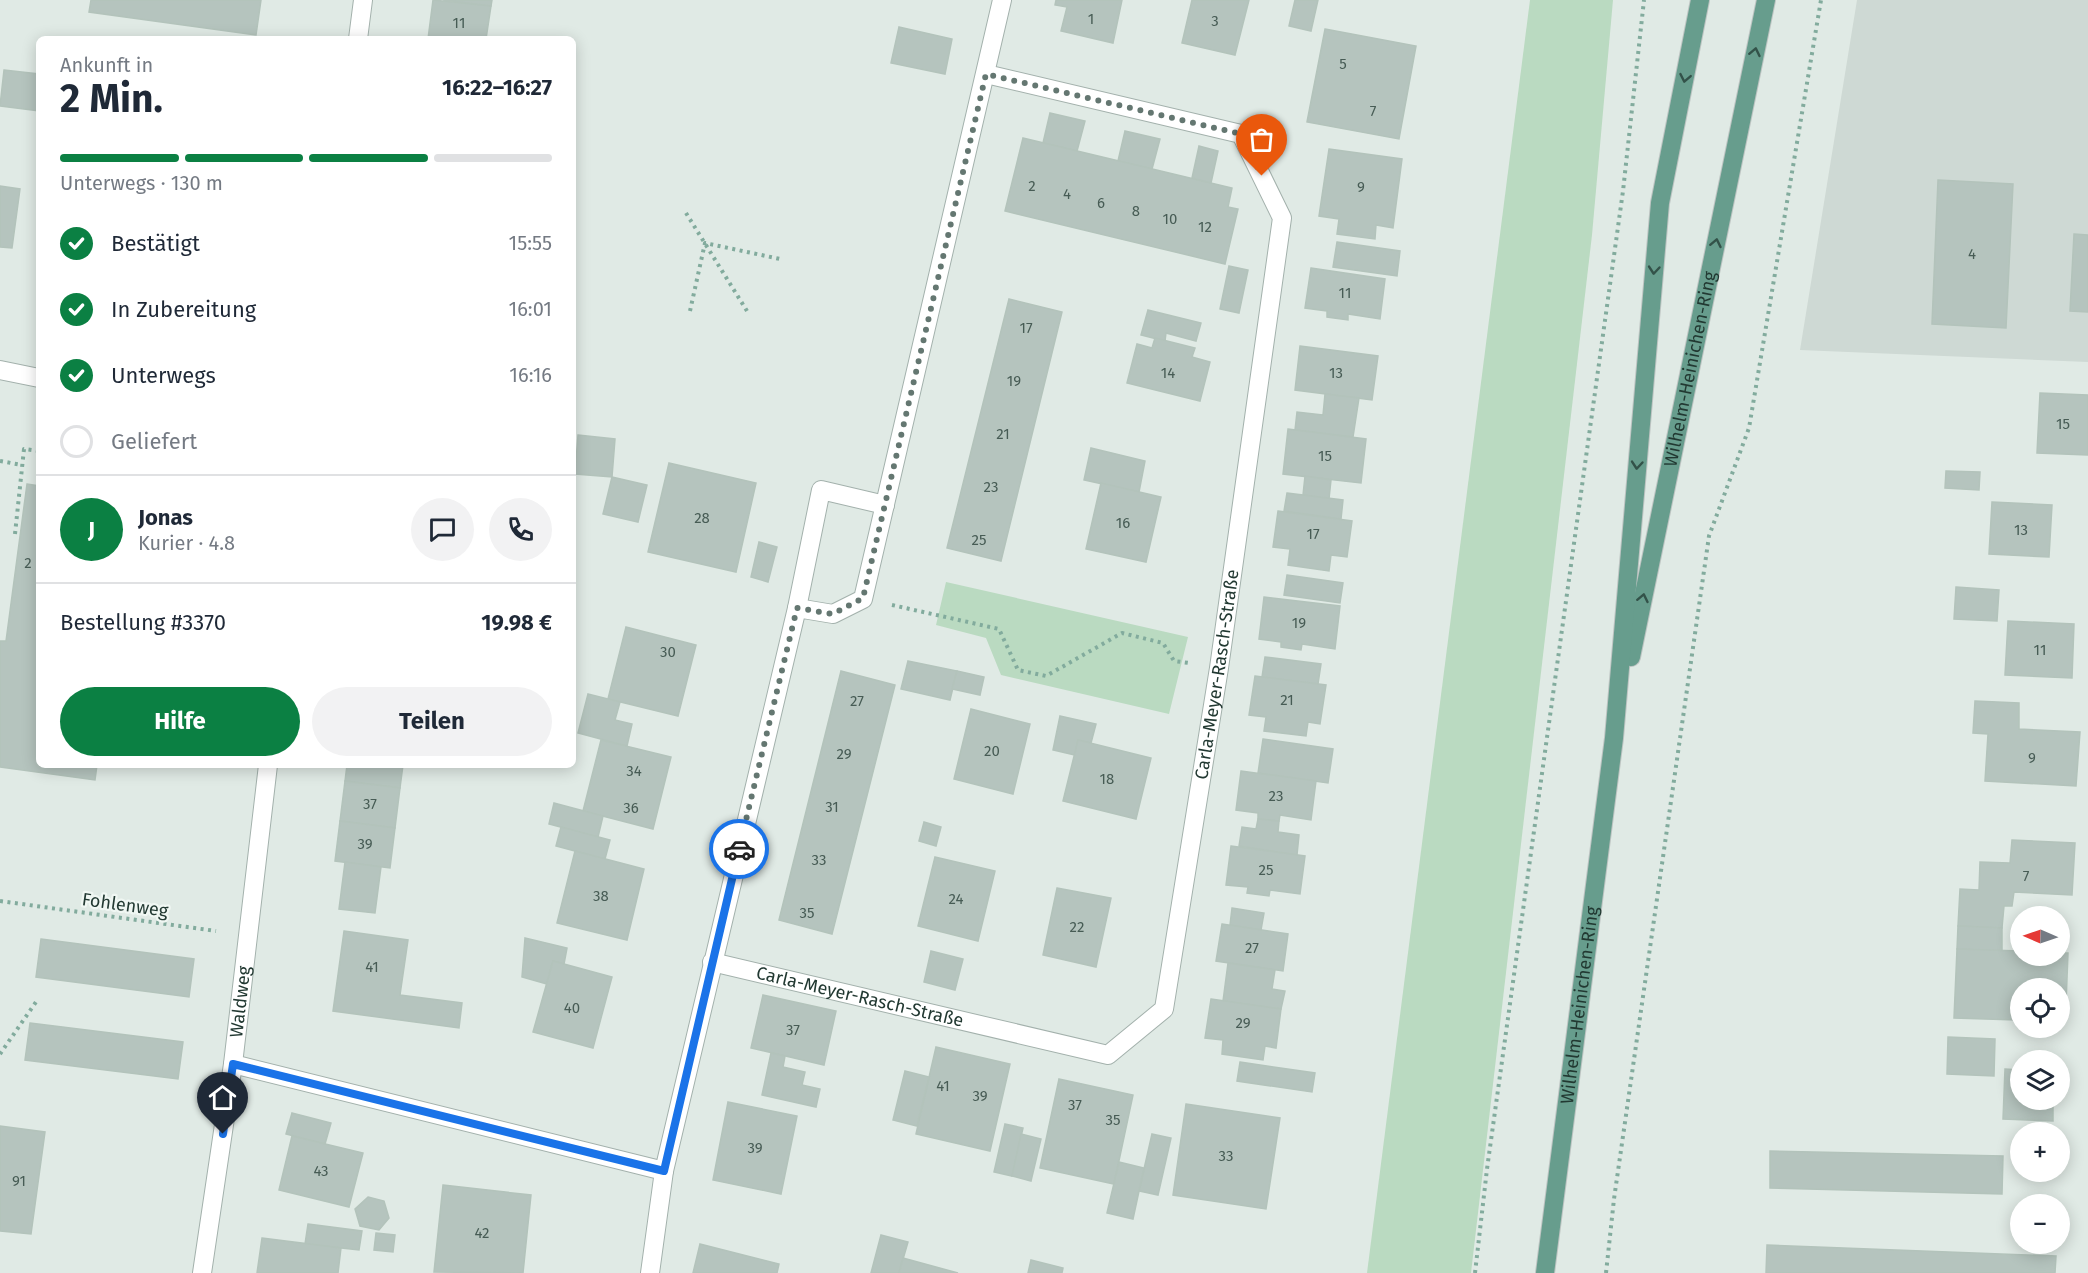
<!DOCTYPE html>
<html lang="de">
<meta charset="utf-8">
<style>
body{margin:0;font-family:"Fira Sans",sans-serif;background:#f2f2f3;color:#1f2937;height:100vh;display:flex;flex-direction:column;font-size:22px;white-space:nowrap}
*{box-sizing:border-box;margin:0}
p{font-size:20px;color:#747a83}
.icon{flex:none;width:33px;height:33px;fill:none;stroke:currentColor;stroke-width:2;stroke-linecap:round;stroke-linejoin:round}
.map{position:relative;flex:1;overflow:hidden}
.sheet{position:absolute;left:36px;top:36px;width:540px;height:732px;display:flex;flex-direction:column;background:#fff;border-radius:9px;box-shadow:0 3px 15px #0003}
.sheet>*{flex:none}
.needle{width:39px;rotate:272deg}
.buttons{position:absolute;left:2010px;top:906px;display:grid;gap:12px}
.buttons a{display:grid;place-items:center;width:60px;height:60px;border-radius:50%;background:#fff;box-shadow:0 3px 15px #0003;font-size:30px}
.pin{position:absolute;display:grid;place-items:center;width:51px;height:51px;color:#fff;margin:-62px -26px;border-radius:50% 50% 50% 0;rotate:-45deg;box-shadow:0 0 6px #0007}
.pin .icon{rotate:45deg}
.courier{position:absolute;display:grid;place-items:center;width:60px;height:60px;margin:-30px;border:4px solid #1a73e8;border-radius:50%;background:#fff;color:#222;box-shadow:0 2px 8px #0007}
.head em{font-style:normal;font-weight:700}
.head div{display:flex;flex-direction:column-reverse}
.head{display:flex;align-items:center;justify-content:space-between;height:102px;padding:0 24px}
h1{font-size:39px;font-weight:700;line-height:45px}
.bar{display:grid;grid-template-columns:repeat(4,1fr);gap:9px 6px;align-content:center;height:72px;padding:0 24px}
.bar i{height:8px;border-radius:4px;background:#e0e1e3}
.bar .active{background:#0b8043}
.bar p{grid-column:span 4}
.line{display:flex;align-items:center;gap:15px;padding:0 24px;border-top:2px solid #e0e1e3}
.line div{flex:1}
.round{display:grid;place-items:center;flex:none;width:63px;height:63px;border-radius:32px;background:#f2f2f3}
ol{padding:0 24px;list-style:none}
li{display:flex;align-items:center;gap:18px;height:66px}
li p{margin-inline-start:auto}
li .icon{padding:6px;border-radius:50%;background:#0b8043;color:#fff;stroke-width:4}
li:last-child{color:#747a83}
li i{width:33px;height:33px;border:3px solid #e0e1e3;border-radius:50%}
.button{display:flex;gap:12px;margin-top:auto;padding:12px 24px}
.button a{flex:1;height:69px;border-radius:36px;background:#0b8043;color:#fff;font-size:24px;font-weight:700;line-height:69px;text-align:center}
.button a+a{background:#f2f2f3;color:#1f2937}
.map>svg:first-child{display:block}
.built{fill:#ced9d4}
.green{fill:#badac1}
.building{fill:#b5c4be;stroke:#b3c3bb;stroke-width:1.5}
.lines{fill:none;stroke-linecap:round;stroke-linejoin:round}
.minor-casing{stroke:#a3b1ac;stroke-width:20}
.major-casing{stroke:#bdc4c2;stroke-width:20}
.path{stroke:#82ab9d;stroke-width:4;stroke-dasharray:3 4.5;stroke-linecap:butt}
.minor{stroke:#fff;stroke-width:18}
.major{stroke:#679d8d;stroke-width:18}
.oneway{stroke:#335249}
.done{stroke:#647771;stroke-width:6;stroke-dasharray:0 10.8}
.route{stroke:#1a73e8;stroke-width:8}
.labels{text-anchor:middle;dominant-baseline:central;stroke-width:4.5;stroke-linejoin:round;paint-order:stroke}
.number-label{font-size:15px;fill:#475c55}
.street-label{font-size:18px;fill:#223932;stroke:#f0f7f3}
</style>
<div class="map">
<svg width="2088" height="1273" viewBox="0 0 2088 1273">
<rect width="100%" height="100%" fill="#e0eae5"/>
<path class="built" d="M 1857,0 L 2088,0 L 2088,362 L 1800,350 Z"/>
<g class="green">
<path d="M 1530,0 L 1613,0 L 1592,235 L 1471,1273 L 1367,1273 Z"/>
<path d="M 946,582 L 1188,637 L 1169,714 L 1001,675 L 986,638 L 936,625 Z"/>
</g>
<g class="building">
<path d="M 91,0 L 261,0 L 256,35 L 89,12 Z"/>
<path d="M 433,0 L 491,6 L 486,39 L 428,39 Z"/>
<path d="M 443,0 L 492,0 L 491,6 Z"/>
<path d="M 1056,0 L 1122,0 L 1113,43 L 1061,31 L 1067,7 L 1055,5 Z"/>
<path d="M 1192,0 L 1249,0 L 1235,55 L 1182,43 Z"/>
<path d="M 1295,0 L 1318,0 L 1311,31 L 1289,26 Z"/>
<path d="M 899,27 L 952,39 L 945,74 L 891,63 Z"/>
<path d="M 1325,29 L 1416,46 L 1399,139 L 1307,122 Z"/>
<path d="M 4,70 L 39,74 L 39,111 L 0,106 Z"/>
<path d="M 1050,113 L 1085,121 L 1077,151 L 1043,143 Z"/>
<path d="M 1125,131 L 1160,139 L 1152,169 L 1118,161 Z"/>
<path d="M 1023,138 L 1232,188 L 1228,207 L 1238,209 L 1225,264 L 1005,211 Z"/>
<path d="M 1199,146 L 1218,151 L 1211,183 L 1192,178 Z"/>
<path d="M 1329,149 L 1402,159 L 1393,228 L 1376,225 L 1375,239 L 1337,234 L 1339,219 L 1319,216 Z"/>
<path d="M 1938,180 L 2013,184 L 2006,328 L 1932,324 Z"/>
<path d="M 0,186 L 20,189 L 12,248 L 0,247 Z"/>
<path d="M 2074,234 L 2088,235 L 2088,312 L 2070,311 Z"/>
<path d="M 1337,242 L 1400,251 L 1397,276 L 1333,267 Z"/>
<path d="M 1229,266 L 1248,270 L 1239,313 L 1220,309 Z"/>
<path d="M 1311,268 L 1385,279 L 1380,319 L 1348,314 L 1348,320 L 1327,317 L 1327,311 L 1305,308 Z"/>
<path d="M 1009,299 L 1062,312 L 1001,561 L 947,548 Z"/>
<path d="M 1148,310 L 1201,323 L 1196,341 L 1166,333 L 1165,341 L 1141,335 Z"/>
<path d="M 1155,338 L 1195,348 L 1192,357 L 1210,362 L 1200,401 L 1127,383 L 1137,344 L 1152,348 Z"/>
<path d="M 1300,346 L 1378,356 L 1372,400 L 1295,390 Z"/>
<path d="M 2040,393 L 2088,395 L 2088,455 L 2037,453 Z"/>
<path d="M 1325,394 L 1359,398 L 1353,437 L 1295,430 L 1297,412 L 1323,415 Z"/>
<path d="M 1288,429 L 1366,439 L 1361,483 L 1283,474 Z"/>
<path d="M 578,435 L 615,439 L 612,477 L 575,474 Z"/>
<path d="M 1091,448 L 1145,461 L 1139,492 L 1084,480 Z"/>
<path d="M 669,463 L 756,483 L 736,572 L 648,552 Z"/>
<path d="M 1946,471 L 1980,472 L 1979,490 L 1945,488 Z"/>
<path d="M 1305,476 L 1331,480 L 1329,499 L 1303,495 Z"/>
<path d="M 612,477 L 647,485 L 638,522 L 603,514 Z"/>
<path d="M 1101,483 L 1161,497 L 1146,562 L 1086,549 Z"/>
<path d="M 27,484 L 39,486 L 39,765 L 97,765 L 95,780 L 0,767 L 0,641 L 6,641 Z"/>
<path d="M 1287,493 L 1343,500 L 1341,519 L 1284,511 Z"/>
<path d="M 1992,502 L 2052,505 L 2049,557 L 1989,554 Z"/>
<path d="M 1278,511 L 1352,521 L 1347,557 L 1331,555 L 1329,571 L 1288,565 L 1290,549 L 1273,547 Z"/>
<path d="M 759,542 L 777,547 L 768,582 L 751,577 Z"/>
<path d="M 1287,575 L 1343,583 L 1340,603 L 1284,595 Z"/>
<path d="M 1956,587 L 1999,590 L 1997,621 L 1954,619 Z"/>
<path d="M 1264,597 L 1340,606 L 1335,649 L 1302,644 L 1301,650 L 1281,647 L 1281,642 L 1259,639 Z"/>
<path d="M 2008,621 L 2074,624 L 2072,678 L 2005,675 Z"/>
<path d="M 626,627 L 696,645 L 678,716 L 608,699 Z"/>
<path d="M 1265,657 L 1321,664 L 1318,684 L 1262,677 Z"/>
<path d="M 908,661 L 957,671 L 950,700 L 901,689 Z"/>
<path d="M 841,671 L 895,685 L 832,934 L 779,920 Z"/>
<path d="M 957,671 L 984,677 L 980,695 L 952,689 Z"/>
<path d="M 1255,676 L 1326,685 L 1320,724 L 1308,722 L 1306,736 L 1264,731 L 1266,717 L 1249,715 Z"/>
<path d="M 588,694 L 620,702 L 615,720 L 632,724 L 627,746 L 578,733 Z"/>
<path d="M 1975,701 L 2019,703 L 2019,729 L 2080,732 L 2076,786 L 1985,781 L 1988,734 L 1973,733 Z"/>
<path d="M 971,709 L 1030,724 L 1013,794 L 954,779 Z"/>
<path d="M 1060,716 L 1096,724 L 1091,743 L 1078,740 L 1075,755 L 1053,750 Z"/>
<path d="M 1263,739 L 1333,749 L 1328,783 L 1258,773 Z"/>
<path d="M 601,740 L 671,757 L 653,829 L 583,811 Z"/>
<path d="M 1078,740 L 1151,758 L 1136,819 L 1063,801 Z"/>
<path d="M 347,765 L 403,765 L 400,788 L 345,781 Z"/>
<path d="M 1241,771 L 1316,781 L 1311,820 L 1280,815 L 1279,821 L 1258,819 L 1258,813 L 1236,810 Z"/>
<path d="M 345,781 L 400,788 L 395,828 L 340,821 Z"/>
<path d="M 554,803 L 603,816 L 598,837 L 549,824 Z"/>
<path d="M 1258,819 L 1279,821 L 1278,832 L 1299,835 L 1297,855 L 1239,846 L 1242,827 L 1256,829 Z"/>
<path d="M 340,821 L 395,828 L 390,868 L 335,861 Z"/>
<path d="M 924,822 L 941,827 L 936,846 L 919,841 Z"/>
<path d="M 561,827 L 610,840 L 605,859 L 556,846 Z"/>
<path d="M 2012,840 L 2075,843 L 2072,895 L 2014,892 L 2012,906 L 2004,906 L 2002,928 L 1958,926 L 1960,889 L 1979,890 L 1980,862 L 2010,863 Z"/>
<path d="M 1231,846 L 1305,856 L 1300,894 L 1270,890 L 1269,896 L 1247,893 L 1248,887 L 1226,885 Z"/>
<path d="M 575,851 L 644,869 L 627,940 L 557,923 Z"/>
<path d="M 935,857 L 995,871 L 978,941 L 918,926 Z"/>
<path d="M 345,862 L 381,867 L 375,913 L 339,909 Z"/>
<path d="M 1057,888 L 1111,898 L 1096,967 L 1043,955 Z"/>
<path d="M 1232,908 L 1264,913 L 1261,930 L 1230,925 Z"/>
<path d="M 1222,924 L 1288,934 L 1283,971 L 1216,961 Z"/>
<path d="M 1958,926 L 2002,928 L 2002,951 L 1957,949 Z"/>
<path d="M 344,931 L 408,940 L 400,995 L 462,1003 L 459,1028 L 333,1011 Z"/>
<path d="M 525,938 L 567,948 L 564,964 L 553,961 L 547,984 L 522,977 Z"/>
<path d="M 41,939 L 194,959 L 189,997 L 36,977 Z"/>
<path d="M 1957,949 L 2020,951 L 2020,956 L 2060,956 L 2060,953 L 2068,953 L 2066,1004 L 2060,1004 L 2060,988 L 2020,988 L 2020,1002 L 2018,1002 L 2016,1020 L 1954,1018 Z"/>
<path d="M 931,951 L 963,959 L 955,990 L 924,982 Z"/>
<path d="M 553,961 L 612,977 L 593,1048 L 533,1032 Z"/>
<path d="M 1228,963 L 1275,970 L 1272,989 L 1285,991 L 1281,1009 L 1223,1001 Z"/>
<path d="M 763,995 L 836,1011 L 824,1065 L 751,1048 Z"/>
<path d="M 1211,999 L 1281,1009 L 1276,1048 L 1265,1046 L 1263,1060 L 1222,1054 L 1223,1040 L 1205,1038 Z"/>
<path d="M 30,1023 L 183,1042 L 178,1079 L 25,1060 Z"/>
<path d="M 1948,1037 L 1995,1039 L 1994,1076 L 1947,1074 Z"/>
<path d="M 936,1047 L 1010,1064 L 990,1151 L 916,1134 Z"/>
<path d="M 771,1053 L 785,1056 L 783,1067 L 805,1072 L 802,1085 L 820,1089 L 816,1107 L 762,1095 Z"/>
<path d="M 1240,1062 L 1315,1073 L 1312,1092 L 1237,1081 Z"/>
<path d="M 2005,1069 L 2020,1070 L 2020,1100 L 2053,1100 L 2053,1121 L 2003,1119 Z"/>
<path d="M 905,1071 L 929,1077 L 917,1126 L 893,1120 Z"/>
<path d="M 1059,1079 L 1133,1095 L 1114,1184 L 1040,1168 Z"/>
<path d="M 728,1102 L 797,1116 L 781,1194 L 713,1180 Z"/>
<path d="M 1186,1104 L 1280,1118 L 1266,1209 L 1173,1195 Z"/>
<path d="M 292,1113 L 331,1123 L 325,1144 L 286,1134 Z"/>
<path d="M 1005,1124 L 1023,1128 L 1012,1176 L 994,1172 Z"/>
<path d="M 0,1126 L 45,1132 L 31,1234 L 0,1231 Z"/>
<path d="M 1021,1134 L 1041,1139 L 1031,1181 L 1012,1176 Z"/>
<path d="M 1152,1134 L 1171,1138 L 1158,1195 L 1139,1191 Z"/>
<path d="M 292,1136 L 363,1153 L 349,1207 L 279,1190 Z"/>
<path d="M 1770,1151 L 2003,1156 L 2002,1194 L 1770,1188 Z"/>
<path d="M 1119,1162 L 1144,1168 L 1133,1219 L 1107,1213 Z"/>
<path d="M 443,1185 L 531,1195 L 523,1273 L 434,1272 Z"/>
<path d="M 368,1197 L 384,1201 L 389,1218 L 379,1230 L 360,1226 L 355,1209 Z"/>
<path d="M 308,1224 L 362,1231 L 359,1250 L 305,1244 Z"/>
<path d="M 376,1233 L 395,1235 L 393,1252 L 374,1250 Z"/>
<path d="M 881,1235 L 908,1242 L 899,1273 L 871,1273 Z"/>
<path d="M 262,1238 L 341,1248 L 338,1273 L 257,1273 Z"/>
<path d="M 700,1244 L 779,1264 L 777,1273 L 693,1273 Z"/>
<path d="M 1767,1245 L 2056,1256 L 2055,1273 L 1766,1273 Z"/>
<path d="M 903,1258 L 958,1273 L 899,1273 Z"/>
<path d="M 1031,1260 L 1063,1268 L 1062,1273 L 1028,1273 Z"/>
</g>
<g class="lines">
<defs>
<g id="minor">
<path d="M 358,39 L 363,0"/>
<path d="M 0,370 L 39,378"/>
<path d="M 797,608 L 821,490 L 885,505"/>
<path id="s1" d="M 712,962 L 1108,1055 L 1164,1009 L 1219,668 L 1282,218 L 1241,134 L 986,74"/>
<path d="M 233,1064 L 664,1171 L 797,608 L 833,614 L 863,599 L 1002,0"/>
<path id="s2" d="M 202,1273 L 233,1064 L 268,765"/>
<path d="M 650,1273 L 664,1171"/>
</g>
<g id="major">
<path id="s3" d="M 1631,657 L 1766,0"/>
<path id="s4" d="M 1545,1273 L 1614,738 L 1660,203 L 1700,0"/>
</g>
</defs>
<use href="#minor" class="minor-casing"/>
<use href="#major" class="major-casing"/>
<g class="path">
<path d="M 686,213 L 747,311"/>
<path d="M 690,311 L 705,243 L 780,259"/>
<path d="M 0,461 L 22,465"/>
<path d="M 15,534 L 24,449 L 39,451"/>
<path d="M 892,605 L 999,629 L 1018,670 L 1046,676 L 1122,633 L 1163,643 L 1174,661 L 1189,663"/>
<path d="M 0,901 L 216,931"/>
<path d="M 0,1054 L 36,1002"/>
<path d="M 1475,1273 L 1487,1169 L 1623,191 L 1644,0"/>
<path d="M 1606,1273 L 1614,1199 L 1709,536 L 1749,428 L 1821,0"/>
</g>
<use href="#minor" class="minor"/>
<use href="#major" class="major"/>
</g>
<defs><path id="oneway-chevron" d="M-2-3.5L2.5 0L-2 3.5" fill="none" stroke-width="1.6" stroke-linecap="round" stroke-linejoin="round" transform="scale(1.5)"/></defs>
<g class="oneway">
<use href="#oneway-chevron" transform="translate(1755 52) rotate(-78)"/>
<use href="#oneway-chevron" transform="translate(1685 78) rotate(101)"/>
<use href="#oneway-chevron" transform="translate(1716 243) rotate(-78)"/>
<use href="#oneway-chevron" transform="translate(1654 270) rotate(95)"/>
<use href="#oneway-chevron" transform="translate(1637 465) rotate(95)"/>
<use href="#oneway-chevron" transform="translate(1643 598) rotate(-78)"/>
</g>
<g class="lines">
<path class="done" d="M 739,849 L 797,608 L 833,614 L 863,598 L 986,74 L 1241,134 L 1262,176"/>
<path class="route" d="M 223,1134 L 233,1064 L 664,1171 L 739,849"/>
</g>
<g class="labels">
<g class="number-label">
<text x="1091" y="19">1</text>
<text x="1215" y="21">3</text>
<text x="459" y="23">11</text>
<text x="1343" y="64">5</text>
<text x="1373" y="111">7</text>
<text x="1032" y="186">2</text>
<text x="1361" y="187">9</text>
<text x="1067" y="194">4</text>
<text x="1101" y="203">6</text>
<text x="1136" y="211">8</text>
<text x="1170" y="219">10</text>
<text x="1205" y="227">12</text>
<text x="1972" y="254">4</text>
<text x="1345" y="293">11</text>
<text x="1026" y="328">17</text>
<text x="1168" y="373">14</text>
<text x="1336" y="373">13</text>
<text x="1014" y="381">19</text>
<text x="2063" y="424">15</text>
<text x="1003" y="434">21</text>
<text x="1325" y="456">15</text>
<text x="991" y="487">23</text>
<text x="702" y="518">28</text>
<text x="1123" y="523">16</text>
<text x="2021" y="530">13</text>
<text x="1313" y="534">17</text>
<text x="979" y="540">25</text>
<text x="28" y="563">2</text>
<text x="1299" y="623">19</text>
<text x="2040" y="650">11</text>
<text x="668" y="652">30</text>
<text x="1287" y="700">21</text>
<text x="857" y="701">27</text>
<text x="992" y="751">20</text>
<text x="844" y="754">29</text>
<text x="2032" y="758">9</text>
<text x="634" y="771">34</text>
<text x="1107" y="779">18</text>
<text x="1276" y="796">23</text>
<text x="370" y="804">37</text>
<text x="832" y="807">31</text>
<text x="631" y="808">36</text>
<text x="365" y="844">39</text>
<text x="819" y="860">33</text>
<text x="1266" y="870">25</text>
<text x="2026" y="876">7</text>
<text x="601" y="896">38</text>
<text x="956" y="899">24</text>
<text x="807" y="913">35</text>
<text x="1077" y="927">22</text>
<text x="1252" y="948">27</text>
<text x="372" y="967">41</text>
<text x="572" y="1008">40</text>
<text x="1243" y="1023">29</text>
<text x="793" y="1030">37</text>
<text x="943" y="1086">41</text>
<text x="980" y="1096">39</text>
<text x="1075" y="1105">37</text>
<text x="1113" y="1120">35</text>
<text x="755" y="1148">39</text>
<text x="1226" y="1156">33</text>
<text x="321" y="1171">43</text>
<text x="19" y="1181">91</text>
<text x="482" y="1233">42</text>
</g>
<g class="street-label">
<text stroke="none"><textPath href="#s3" startOffset="294">Wilhelm-Heinichen-Ring</textPath></text>
<text stroke="none"><textPath href="#s1" startOffset="818">Carla-Meyer-Rasch-Straße</textPath></text>
<text transform="translate(125 905) rotate(8)">Fohlenweg</text>
<text stroke="none"><textPath href="#s1" startOffset="152">Carla-Meyer-Rasch-Straße</textPath></text>
<text stroke="none"><textPath href="#s2" startOffset="274">Waldweg</textPath></text>
<text stroke="none"><textPath href="#s4" startOffset="270">Wilhelm-Heinichen-Ring</textPath></text>
</g>
</g>
</svg>
<div class="buttons">
<a><svg class="needle" viewBox="-14 -14 28 28"><path d="M0-13l5 13h-10z" fill="#e53935"/><path d="M0 13l5-13h-10z" fill="#747a83"/></svg></a>
<a><svg class="icon" aria-label="locate" viewBox="0 0 24 24"><circle cx="12" cy="12" r="6"/><path d="M12 2v4M12 18v4M2 12h4M18 12h4"/></svg></a>
<a><svg class="icon" aria-label="layers" viewBox="0 0 24 24"><path d="M12 4l9 5-9 5-9-5zM3 14l9 5 9-5"/></svg></a>
<a>+</a>
<a>−</a>
</div>
<div class="pin" style="left:1262px;top:176px;background:#ea580c"><svg class="icon" aria-label="bag" viewBox="0 0 24 24"><path d="M5 8h14l-1 12H6zM9 8a3 3 0 0 1 6 0"/></svg></div>
<div class="pin" style="left:223px;top:1134px;background:#1f2937"><svg class="icon" aria-label="home" viewBox="0 0 24 24"><path d="M3 11l9-7 9 7M6 9v11h12V9"/></svg></div>
<div class="courier" style="left:739px;top:849px"><svg class="icon" aria-label="car" viewBox="0 0 24 24"><path d="M5 17H2v-5l4-1 3-4h7l3 4 3 1v5h-3M9 17h6M6 11h13"/><circle cx="7" cy="17" r="2"/><circle cx="17" cy="17" r="2"/></svg></div>
<section class="sheet">
<div class="head"><div><h1>2 Min.</h1><p>Ankunft in</p></div><em>16:22–16:27</em></div>
<div class="bar"><i class="active"></i><i class="active"></i><i class="active"></i><i></i><p>Unterwegs · 130 m</p></div>
<ol>
<li><svg class="icon" aria-label="check" viewBox="0 0 24 24"><path d="M5 12l5 5 9-10"/></svg>Bestätigt<p>15:55</p></li>
<li><svg class="icon" aria-label="check" viewBox="0 0 24 24"><path d="M5 12l5 5 9-10"/></svg>In Zubereitung<p>16:01</p></li>
<li><svg class="icon" aria-label="check" viewBox="0 0 24 24"><path d="M5 12l5 5 9-10"/></svg>Unterwegs<p>16:16</p></li>
<li><i></i>Geliefert</li>
</ol>
<div class="line" style="height:108px"><b class="round" style="background:#0b8043;color:#fff">J</b><div><b>Jonas</b><p>Kurier · 4.8</p></div><a class="round"><svg class="icon" aria-label="chat" viewBox="0 0 24 24"><path d="M4 5h16v11H9l-5 4z"/></svg></a><a class="round"><svg class="icon" aria-label="phone" viewBox="0 0 24 24"><path d="M5 4h4l2 5-3 2q2 4 5 5l2-3 5 2v4C11 20 4 13 5 4z"/></svg></a></div>
<div class="line" style="height:78px"><div>Bestellung #3370</div><b>19.98 €</b></div>
<div class="button"><a>Hilfe</a><a>Teilen</a></div>
</section>
</div>
